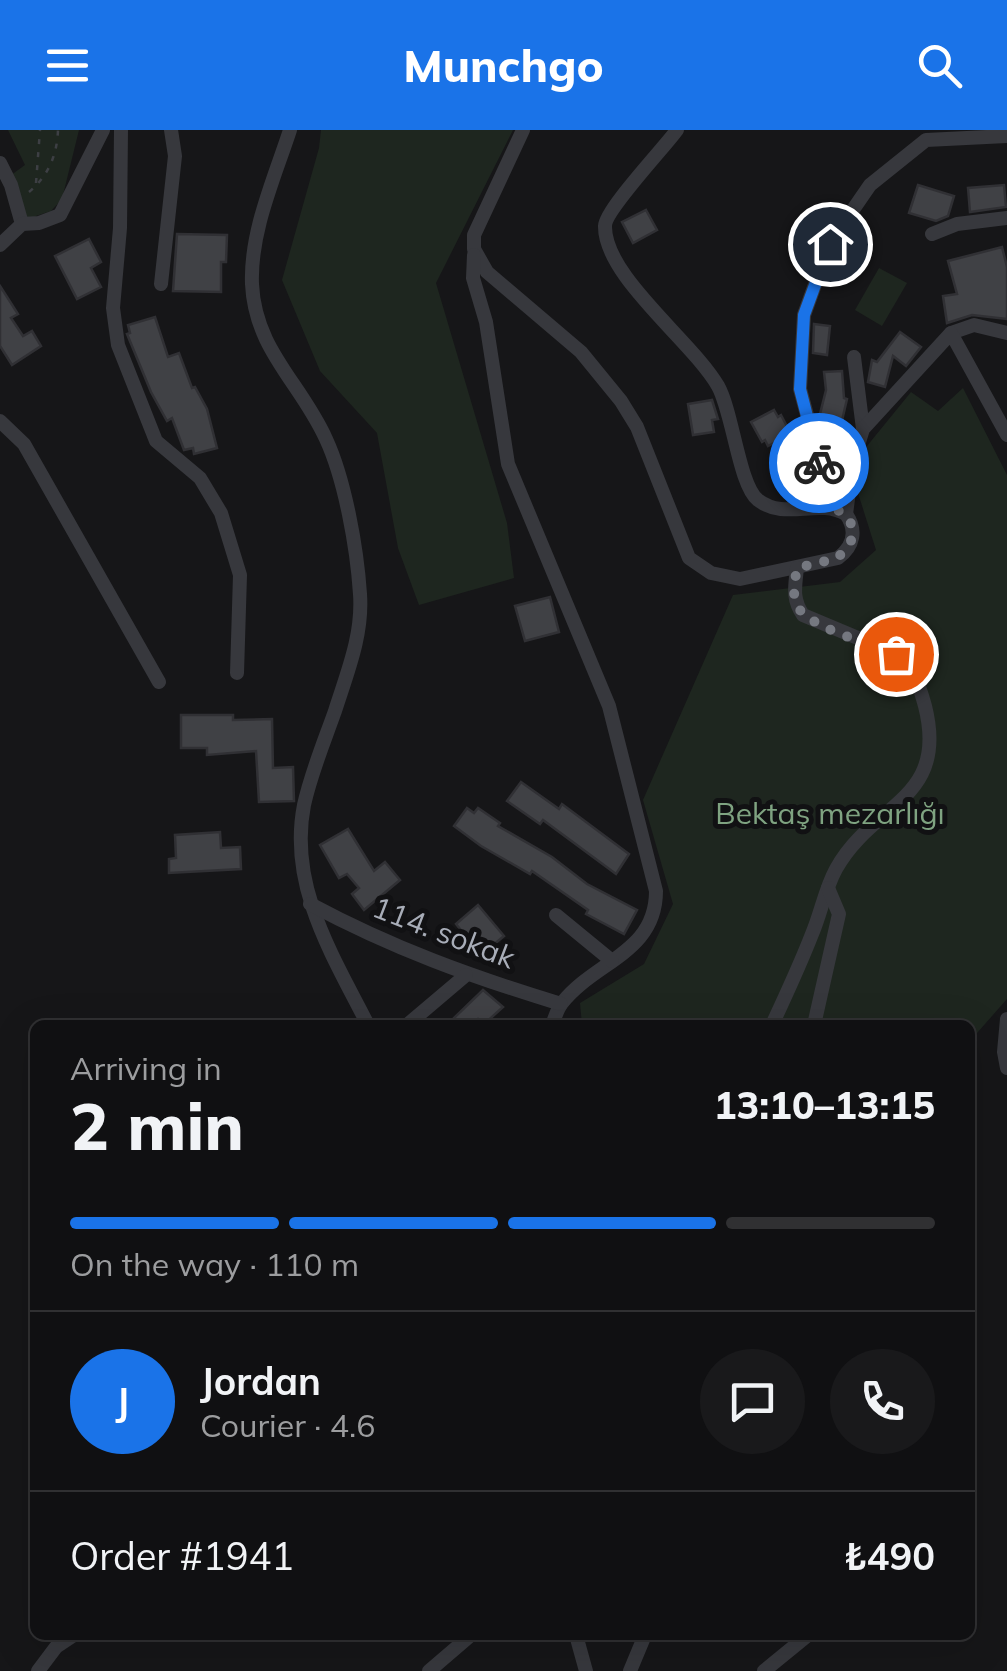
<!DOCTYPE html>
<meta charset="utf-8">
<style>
body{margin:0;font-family:Mulish,sans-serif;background:#19191b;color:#f1f3f6;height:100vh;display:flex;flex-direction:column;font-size:38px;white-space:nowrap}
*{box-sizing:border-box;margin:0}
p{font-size:32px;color:#9c9d9f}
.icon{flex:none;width:55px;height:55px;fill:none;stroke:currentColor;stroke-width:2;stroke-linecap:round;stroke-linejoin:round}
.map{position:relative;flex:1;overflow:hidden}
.details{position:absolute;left:30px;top:890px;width:945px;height:620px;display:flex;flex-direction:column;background:#101012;border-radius:15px;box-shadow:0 10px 40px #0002,0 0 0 2px #303032}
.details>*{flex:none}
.pin{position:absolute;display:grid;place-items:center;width:85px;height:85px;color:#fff;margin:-42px;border:5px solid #fff;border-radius:50%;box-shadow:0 2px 10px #0007}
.courier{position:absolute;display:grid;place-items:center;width:100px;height:100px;margin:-50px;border:8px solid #1a73e8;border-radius:50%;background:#fff;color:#222;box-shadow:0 2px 12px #0007}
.head em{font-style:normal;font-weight:800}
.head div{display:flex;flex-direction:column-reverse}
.head{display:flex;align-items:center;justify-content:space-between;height:170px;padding:0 40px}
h1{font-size:65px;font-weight:800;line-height:75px}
.bar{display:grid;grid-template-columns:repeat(4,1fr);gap:15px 10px;align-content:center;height:120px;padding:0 40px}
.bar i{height:12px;border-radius:8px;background:#303032}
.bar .selected{background:#1a73e8}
.bar p{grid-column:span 4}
.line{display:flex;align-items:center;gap:25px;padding:0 40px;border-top:2px solid #303032}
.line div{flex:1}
.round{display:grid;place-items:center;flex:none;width:105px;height:105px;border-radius:52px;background:#19191b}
header{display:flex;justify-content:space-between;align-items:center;height:130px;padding:0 40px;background:#1a73e8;color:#fff;font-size:45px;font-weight:800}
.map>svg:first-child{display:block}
.green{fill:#1e261f}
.building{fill:#404145;stroke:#303034;stroke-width:2.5}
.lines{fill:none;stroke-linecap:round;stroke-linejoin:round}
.path{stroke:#3d3f44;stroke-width:2.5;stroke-dasharray:5 8;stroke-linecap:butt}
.minor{stroke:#37383d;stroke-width:14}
.done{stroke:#757880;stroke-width:10;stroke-dasharray:0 18}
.route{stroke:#1a73e8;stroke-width:12}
.labels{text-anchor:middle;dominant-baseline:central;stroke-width:10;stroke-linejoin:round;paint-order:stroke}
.park-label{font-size:30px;fill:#7fa381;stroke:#111113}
.street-label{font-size:30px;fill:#a8adb8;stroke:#111113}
</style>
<header><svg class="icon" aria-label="menu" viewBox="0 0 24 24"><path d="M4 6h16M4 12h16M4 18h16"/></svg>Munchgo<svg class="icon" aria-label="search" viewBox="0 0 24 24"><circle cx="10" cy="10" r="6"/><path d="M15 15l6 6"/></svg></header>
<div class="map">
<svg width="1007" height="1541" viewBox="0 0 1007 1541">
<rect width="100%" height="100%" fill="#161618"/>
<g class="green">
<path d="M 8,0 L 79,0 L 62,69 L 51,81 L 15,93 L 7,48 L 25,35 Z"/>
<path d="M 321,0 L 513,0 L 436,153 L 507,393 L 514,448 L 419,475 L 398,418 L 377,303 L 320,241 L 282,150 L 319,18 Z"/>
<path d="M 879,138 L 907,153 L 882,196 L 855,180 Z"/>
<path d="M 963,258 L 1007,345 L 1007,869 L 970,911 L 970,895 L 582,895 L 580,873 L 644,834 L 673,774 L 643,670 L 733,465 L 840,452 L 876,420 L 858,363 L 867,316 L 911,262 L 938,281 Z"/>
</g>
<g class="building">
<path d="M 918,55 L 954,66 L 948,86 L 936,91 L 909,83 Z"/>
<path d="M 1004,55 L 1006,77 L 970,82 L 968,58 Z"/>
<path d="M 646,80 L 657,100 L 633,113 L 622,92 Z"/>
<path d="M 177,104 L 227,105 L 226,132 L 221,132 L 221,162 L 173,161 Z"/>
<path d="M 89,109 L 101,132 L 91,138 L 101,157 L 77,169 L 55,126 Z"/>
<path d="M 1002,117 L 1007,137 L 1007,189 L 972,185 L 947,193 L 943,166 L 957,164 L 948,131 Z"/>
<path d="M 0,156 L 18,184 L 11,188 L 23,206 L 32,201 L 41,216 L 12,235 L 0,216 Z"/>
<path d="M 155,187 L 168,227 L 179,223 L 192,258 L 195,257 L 207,279 L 217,318 L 194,324 L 193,318 L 184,320 L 172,288 L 167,291 L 151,262 L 127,204 L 130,203 L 128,195 Z"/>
<path d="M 814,194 L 830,196 L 827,225 L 813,223 Z"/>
<path d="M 900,202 L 921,217 L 906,236 L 893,226 L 885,257 L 868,252 L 872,230 L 877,232 Z"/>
<path d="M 842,241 L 844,268 L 847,269 L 841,295 L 819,288 L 826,260 L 824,242 Z"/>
<path d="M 712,270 L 718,289 L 712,290 L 714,302 L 693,305 L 688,274 Z"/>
<path d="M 774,280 L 778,287 L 781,285 L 791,304 L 768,316 L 765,310 L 762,312 L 751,292 Z"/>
<path d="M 550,467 L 559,502 L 525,511 L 515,476 Z"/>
<path d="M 181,585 L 233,585 L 233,590 L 272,589 L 273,638 L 293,637 L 294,671 L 259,672 L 256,621 L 207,625 L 207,618 L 181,618 Z"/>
<path d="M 521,652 L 559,679 L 562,674 L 629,724 L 616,744 L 543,690 L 540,694 L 507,671 Z"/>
<path d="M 467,678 L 474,683 L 478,678 L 500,693 L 498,696 L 552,727 L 587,754 L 637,780 L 624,804 L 586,784 L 588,780 L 532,741 L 530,744 L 481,716 L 454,696 Z"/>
<path d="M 348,699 L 374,741 L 385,732 L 400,750 L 364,780 L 352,764 L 359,758 L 347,744 L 339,748 L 320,715 Z"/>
<path d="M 220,702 L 221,718 L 240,717 L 241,739 L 169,743 L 169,729 L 176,728 L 175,705 Z"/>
<path d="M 478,775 L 504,806 L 481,825 L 456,794 Z"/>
<path d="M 483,860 L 503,877 L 483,895 L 478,889 L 472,895 L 461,895 L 454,888 Z"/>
</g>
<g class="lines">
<g class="path">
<path d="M 36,53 L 40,0"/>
<path d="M 29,62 C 48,46 57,26 58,0"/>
</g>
<g class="minor">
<path d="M 121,0 L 120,98 L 113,178 L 118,215 L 156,311 L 200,348 L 221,383 L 240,445 L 237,543"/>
<path d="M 290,0 C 274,49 250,102 252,154 C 255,220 301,253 326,309 C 345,350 357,418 360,464 C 363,505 347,543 335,581 C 324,612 311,643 304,675 C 288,756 333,826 368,895"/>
<path d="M 523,0 L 474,105 L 474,119 L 487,142 L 581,222 L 621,271 L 637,297 L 689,428 L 711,443 L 740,449 L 838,428 C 854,416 857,400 846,384 C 817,368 786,391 758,370 C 739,355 733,283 718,256 C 692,211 604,146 605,96 C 605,80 664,18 677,0"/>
<path d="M 0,33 L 11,55 L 22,94"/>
<path d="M 932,104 L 957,94 L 1007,88"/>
<path d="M 0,115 L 22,94 L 39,93 L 60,85 L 103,0"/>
<path d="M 474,125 L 473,148 L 486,192 L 508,334 L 609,576 L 656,761 C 656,823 595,831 562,873 C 557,879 555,888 552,895"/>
<path d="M 161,154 L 175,26 L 171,0"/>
<path d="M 951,203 L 974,195 L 1007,203"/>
<path d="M 854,227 L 863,299"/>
<path d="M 0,291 L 24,314 L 159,552"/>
<path d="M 832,378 L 800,259 L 804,185 L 830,113 L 870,55 L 926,10 L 1007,6"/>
<path d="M 846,384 L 853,332 L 863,299 L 951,203 L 1007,305"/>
<path d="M 310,774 C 392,818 472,847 561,874"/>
<path d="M 556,785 L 612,831"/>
<path d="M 1007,889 L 1004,922 L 1007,938"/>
<path d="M 407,895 L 466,845"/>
<path d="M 772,895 C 786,865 800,835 812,804 C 821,783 825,759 836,739 C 873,672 949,671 925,576 C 919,554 914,539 896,524 L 803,485 C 792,469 795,457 797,438"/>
<path d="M 814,895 L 839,784 L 828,758"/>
<path d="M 576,1505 L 586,1541"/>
<path d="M 38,1541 L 56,1517 L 74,1505"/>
<path d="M 429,1541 L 471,1505"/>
<path d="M 630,1541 L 645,1505"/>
<path d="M 764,1541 L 808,1505"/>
</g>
</g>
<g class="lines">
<path class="done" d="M 819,333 L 832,378 C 847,383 853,391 853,408 L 838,428 L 797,438 C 795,451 791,464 798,477 C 808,497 873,515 896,524"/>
<path class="route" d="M 819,333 L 800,259 L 804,185 L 830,114"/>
</g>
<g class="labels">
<g class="park-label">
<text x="830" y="683">Bektaş mezarlığı</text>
</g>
<g class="street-label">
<text transform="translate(444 802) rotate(21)">114. sokak</text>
</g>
</g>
</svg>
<div class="pin" style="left:896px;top:524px;background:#ea580c"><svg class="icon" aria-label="bag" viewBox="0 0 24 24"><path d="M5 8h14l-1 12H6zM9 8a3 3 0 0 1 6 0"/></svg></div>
<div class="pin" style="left:830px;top:114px;background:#1f2937"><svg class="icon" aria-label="home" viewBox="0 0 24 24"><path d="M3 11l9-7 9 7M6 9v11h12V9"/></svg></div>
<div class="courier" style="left:819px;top:333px"><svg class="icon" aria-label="bike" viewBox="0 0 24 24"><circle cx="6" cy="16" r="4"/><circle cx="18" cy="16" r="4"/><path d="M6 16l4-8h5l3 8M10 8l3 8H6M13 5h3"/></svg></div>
<section class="details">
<div class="head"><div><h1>2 min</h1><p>Arriving in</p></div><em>13:10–13:15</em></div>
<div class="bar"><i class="selected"></i><i class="selected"></i><i class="selected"></i><i></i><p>On the way · 110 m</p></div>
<div class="line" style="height:180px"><b class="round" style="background:#1a73e8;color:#fff">J</b><div><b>Jordan</b><p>Courier · 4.6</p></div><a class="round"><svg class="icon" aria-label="chat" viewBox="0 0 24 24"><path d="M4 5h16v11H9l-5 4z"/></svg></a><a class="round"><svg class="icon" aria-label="phone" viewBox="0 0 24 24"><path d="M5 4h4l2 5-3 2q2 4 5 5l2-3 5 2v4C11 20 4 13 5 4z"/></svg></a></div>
<div class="line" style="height:130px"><div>Order #1941</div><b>₺490</b></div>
</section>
</div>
